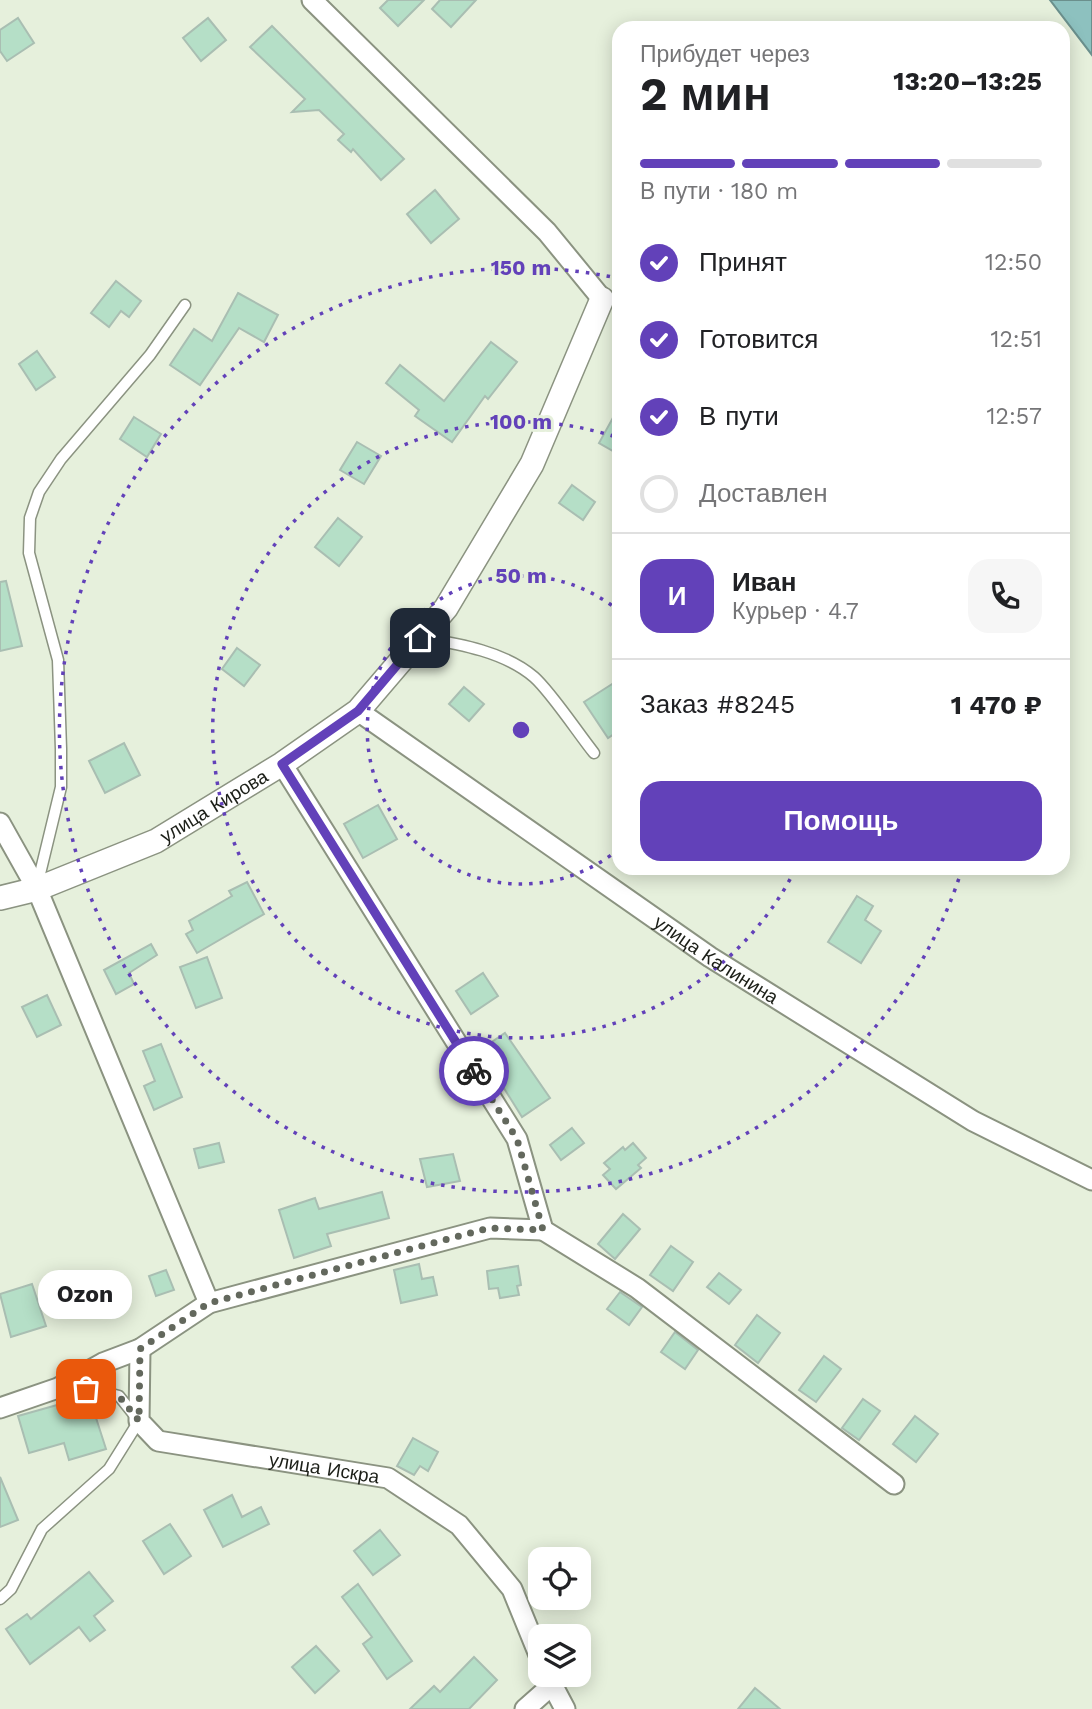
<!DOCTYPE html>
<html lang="ru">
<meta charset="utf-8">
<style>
body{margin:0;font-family:"Work Sans",sans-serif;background:#f6f6f6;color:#202124;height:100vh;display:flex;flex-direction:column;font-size:26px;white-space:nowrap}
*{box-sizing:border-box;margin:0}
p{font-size:23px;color:#757577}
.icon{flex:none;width:38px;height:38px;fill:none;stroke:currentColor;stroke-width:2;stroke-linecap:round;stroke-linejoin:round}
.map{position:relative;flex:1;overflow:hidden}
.panel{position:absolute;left:612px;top:21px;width:458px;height:854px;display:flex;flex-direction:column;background:#fff;border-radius:21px;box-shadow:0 4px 18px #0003}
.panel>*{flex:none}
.controls{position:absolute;left:528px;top:1547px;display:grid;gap:14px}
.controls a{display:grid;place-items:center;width:63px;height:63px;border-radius:14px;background:#fff;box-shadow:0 4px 18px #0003;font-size:35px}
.pin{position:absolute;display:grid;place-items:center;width:60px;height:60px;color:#fff;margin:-30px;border-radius:14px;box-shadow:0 4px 10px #0006}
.courier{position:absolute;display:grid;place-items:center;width:70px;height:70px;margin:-35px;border:5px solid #6241b9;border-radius:50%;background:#fff;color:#222;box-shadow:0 2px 9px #0007}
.bubble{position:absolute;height:49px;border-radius:21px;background:#fff;box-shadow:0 4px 18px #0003;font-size:23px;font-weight:700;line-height:49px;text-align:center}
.summary em{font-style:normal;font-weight:700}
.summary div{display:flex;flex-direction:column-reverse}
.summary{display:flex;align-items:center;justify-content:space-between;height:119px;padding:0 28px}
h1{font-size:46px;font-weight:700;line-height:52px}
.bar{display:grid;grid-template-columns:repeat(4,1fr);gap:10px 7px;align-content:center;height:84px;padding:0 28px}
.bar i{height:9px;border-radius:5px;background:#e0e0e0}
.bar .current{background:#6241b9}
.bar p{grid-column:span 4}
.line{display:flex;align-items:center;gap:18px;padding:0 28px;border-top:2px solid #e0e0e0}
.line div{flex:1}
.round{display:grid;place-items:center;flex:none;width:74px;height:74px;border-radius:21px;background:#f6f6f6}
ol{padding:0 28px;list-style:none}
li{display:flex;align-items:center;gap:21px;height:77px}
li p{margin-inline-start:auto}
li .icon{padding:7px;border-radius:50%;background:#6241b9;color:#fff;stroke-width:4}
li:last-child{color:#757577}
li i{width:38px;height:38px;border:4px solid #e0e0e0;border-radius:50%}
.cta{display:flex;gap:14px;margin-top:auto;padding:14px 28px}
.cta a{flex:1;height:80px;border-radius:21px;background:#6241b9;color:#fff;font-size:28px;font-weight:700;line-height:80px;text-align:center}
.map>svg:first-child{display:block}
.water{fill:#8dc1bf;stroke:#6b908d;stroke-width:2}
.building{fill:#b5dfc7;stroke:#a9beb2;stroke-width:2}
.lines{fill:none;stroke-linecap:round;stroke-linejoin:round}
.service-casing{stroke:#8b9381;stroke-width:13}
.minor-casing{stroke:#8b9381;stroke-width:23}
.tertiary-casing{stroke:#8b9381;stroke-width:26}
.service{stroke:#fff;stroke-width:10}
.minor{stroke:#fff;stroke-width:19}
.tertiary{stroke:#fff;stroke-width:23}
.done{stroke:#63685d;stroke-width:7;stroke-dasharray:0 12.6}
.route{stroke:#6241b9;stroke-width:9}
.ring{fill:none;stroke:#6241b9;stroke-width:3.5;stroke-dasharray:3.5 7}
.labels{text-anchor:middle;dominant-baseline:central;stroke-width:6;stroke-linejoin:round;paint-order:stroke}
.street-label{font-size:19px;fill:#1c1f18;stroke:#e6f0dc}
.centre{fill:#6241b9;stroke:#e6f0dc;stroke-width:3.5}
.ring-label{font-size:21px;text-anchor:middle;font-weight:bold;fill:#6241b9;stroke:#e6f0dc;stroke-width:6;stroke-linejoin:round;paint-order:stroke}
</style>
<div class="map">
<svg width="1092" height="1709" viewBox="0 0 1092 1709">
<rect width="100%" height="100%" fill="#e6f0dc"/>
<path class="water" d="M 1050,0 L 1092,0 L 1092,55 Z"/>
<g class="building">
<path d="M 388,0 L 424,0 L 398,26 L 380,8 Z"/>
<path d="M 440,0 L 476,0 L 451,27 L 432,9 Z"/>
<path d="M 18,18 L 34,43 L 7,61 L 0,51 L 0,30 Z"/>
<path d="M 208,18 L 226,40 L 201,61 L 183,38 Z"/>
<path d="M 272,26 L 404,159 L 381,180 L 353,149 L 351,152 L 338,140 L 344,134 L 319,110 L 292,112 L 305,99 L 250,47 Z"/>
<path d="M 435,190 L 459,219 L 431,243 L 407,214 Z"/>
<path d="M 116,281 L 141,301 L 129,317 L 121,311 L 109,327 L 91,313 Z"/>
<path d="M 238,293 L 278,315 L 264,342 L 239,328 L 200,385 L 170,365 L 194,329 L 212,341 Z"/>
<path d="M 491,342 L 517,362 L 488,399 L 485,396 L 452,442 L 415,416 L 419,410 L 386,383 L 400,365 L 444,401 Z"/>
<path d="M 37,351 L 55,377 L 36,390 L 19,364 Z"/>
<path d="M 620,405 L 620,455 L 599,443 Z"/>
<path d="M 134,417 L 161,434 L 147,457 L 120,439 Z"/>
<path d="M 357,442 L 381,456 L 364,484 L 340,470 Z"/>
<path d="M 572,485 L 595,502 L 583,520 L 559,503 Z"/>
<path d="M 338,518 L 362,537 L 339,566 L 315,547 Z"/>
<path d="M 6,581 L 22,646 L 0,651 L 0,582 Z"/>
<path d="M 237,648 L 260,665 L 244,686 L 222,669 Z"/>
<path d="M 620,679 L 620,730 L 608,738 L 584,702 Z"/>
<path d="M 464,687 L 484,704 L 469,721 L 449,704 Z"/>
<path d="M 124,743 L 140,775 L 105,793 L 89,761 Z"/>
<path d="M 378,805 L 397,839 L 363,858 L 344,824 Z"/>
<path d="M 247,882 L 264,914 L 197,953 L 186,934 L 193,930 L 189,921 L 232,896 L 229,891 Z"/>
<path d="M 857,896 L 873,906 L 865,920 L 881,931 L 861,963 L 828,942 Z"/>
<path d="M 151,944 L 157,955 L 129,973 L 134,984 L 116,994 L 104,970 Z"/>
<path d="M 207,957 L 222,998 L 196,1008 L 180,967 Z"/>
<path d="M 483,973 L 498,996 L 471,1014 L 456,991 Z"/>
<path d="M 47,995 L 61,1025 L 37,1037 L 22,1007 Z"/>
<path d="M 505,1033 L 550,1098 L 522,1117 L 480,1050 Z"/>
<path d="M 161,1044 L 182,1097 L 154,1110 L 144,1086 L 155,1081 L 143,1051 Z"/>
<path d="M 572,1128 L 584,1143 L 561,1160 L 550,1145 Z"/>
<path d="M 219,1143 L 224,1162 L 199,1168 L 194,1149 Z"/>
<path d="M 633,1143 L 646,1158 L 638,1165 L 641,1168 L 616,1189 L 603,1175 L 610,1169 L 604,1163 L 623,1147 L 625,1150 Z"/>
<path d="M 453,1154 L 460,1181 L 427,1187 L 420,1159 Z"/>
<path d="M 382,1192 L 389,1218 L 327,1234 L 331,1246 L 294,1258 L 279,1210 L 315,1198 L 319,1209 Z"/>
<path d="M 623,1214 L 640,1229 L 615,1259 L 598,1244 Z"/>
<path d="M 671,1246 L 693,1262 L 673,1291 L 650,1275 Z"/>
<path d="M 419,1264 L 422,1279 L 433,1277 L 437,1295 L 401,1303 L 394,1270 Z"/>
<path d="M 518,1266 L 521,1285 L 517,1286 L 519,1295 L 500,1298 L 498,1288 L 489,1289 L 487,1271 Z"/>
<path d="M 166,1270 L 174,1290 L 156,1296 L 149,1276 Z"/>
<path d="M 719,1273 L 741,1290 L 729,1304 L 707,1287 Z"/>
<path d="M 32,1284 L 46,1326 L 11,1337 L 0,1294 Z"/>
<path d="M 620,1292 L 642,1307 L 629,1325 L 607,1309 Z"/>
<path d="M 757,1315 L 780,1333 L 758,1363 L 735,1345 Z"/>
<path d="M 675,1332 L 698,1350 L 685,1369 L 661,1352 Z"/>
<path d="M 824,1356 L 841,1369 L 816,1402 L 799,1390 Z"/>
<path d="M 89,1396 L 106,1449 L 69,1460 L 64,1443 L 29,1453 L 18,1416 Z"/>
<path d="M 863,1399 L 880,1411 L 859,1440 L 842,1428 Z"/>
<path d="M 915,1416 L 938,1434 L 916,1462 L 893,1444 Z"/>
<path d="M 413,1438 L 438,1452 L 428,1471 L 420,1466 L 414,1475 L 397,1466 Z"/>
<path d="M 0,1477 L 18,1520 L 0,1527 Z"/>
<path d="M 232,1495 L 242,1517 L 261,1507 L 269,1524 L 223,1547 L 204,1510 Z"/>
<path d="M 170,1524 L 191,1556 L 164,1574 L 143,1541 Z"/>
<path d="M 380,1530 L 400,1555 L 373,1575 L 354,1551 Z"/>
<path d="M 89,1572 L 113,1601 L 94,1616 L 105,1630 L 90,1641 L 79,1627 L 30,1664 L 6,1629 L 27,1614 L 31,1619 Z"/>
<path d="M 358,1584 L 412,1661 L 387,1679 L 363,1644 L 372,1637 L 342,1597 Z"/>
<path d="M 316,1646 L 339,1671 L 315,1693 L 292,1667 Z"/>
<path d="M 474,1657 L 497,1680 L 469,1709 L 410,1709 L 434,1686 L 440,1692 Z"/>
<path d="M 755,1688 L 780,1709 L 738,1709 Z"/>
</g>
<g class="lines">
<defs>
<g id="service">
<path d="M 423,638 C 460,644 505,652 534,677 C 551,692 578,733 594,753"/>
<path d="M 37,886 L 61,787 L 61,749 L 58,660 L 29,553 L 30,518 L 39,492 L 61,459 L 150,355 L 185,305"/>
<path d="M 0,1599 L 11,1589 L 42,1529 L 109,1469 L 139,1421 L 119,1396 L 70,1383"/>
</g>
<g id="minor">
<path d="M 312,0 L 547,232 L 602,299"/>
<path id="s1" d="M 358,711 L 710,957 L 973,1121 L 1092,1180"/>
<path d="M 282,764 L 517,1139 L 543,1230 L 637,1288 L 894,1484"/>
<path d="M 0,823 L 37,889 L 209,1303"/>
<path id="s2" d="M 140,1349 L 139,1421 L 158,1441 L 388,1478 L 459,1525 L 512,1589 L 541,1660"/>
<path d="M 0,1408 L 58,1388 L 103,1363 L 140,1349 L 209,1303 L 490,1228 L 543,1230"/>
<path d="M 547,1675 L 565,1709"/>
<path d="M 525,1709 L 551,1686"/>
</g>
<g id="tertiary">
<path id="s3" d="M 0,898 L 37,889 L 156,841 L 282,764 L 358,711 L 446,608 L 532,464 L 602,299"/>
</g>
</defs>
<use href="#service" class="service-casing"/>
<use href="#minor" class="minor-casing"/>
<use href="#tertiary" class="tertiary-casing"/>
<use href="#service" class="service"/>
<use href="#minor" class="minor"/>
<use href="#tertiary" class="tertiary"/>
</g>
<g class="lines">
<path class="done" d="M 86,1389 L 119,1396 L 139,1421 L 140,1349 L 209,1303 L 489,1228 L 543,1230 L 517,1139 L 474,1071"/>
<path class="route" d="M 420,638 L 358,711 L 282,764 L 474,1071"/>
</g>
<g class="ring">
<path d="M619 849A154 154 0 1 1 619 611"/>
<path d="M795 870A308 308 0 1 1 619 438"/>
<path d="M962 869A462 462 0 1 1 617 278"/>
</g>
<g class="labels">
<g class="street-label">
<text stroke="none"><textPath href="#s3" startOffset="234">улица Кирова</textPath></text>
<text stroke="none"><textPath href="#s1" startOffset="436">улица Калинина</textPath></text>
<text stroke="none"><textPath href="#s2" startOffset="268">улица Искра</textPath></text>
</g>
</g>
<circle cx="521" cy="730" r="10" class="centre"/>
<g class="ring-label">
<text x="521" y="275">150 m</text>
<text x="521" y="429">100 m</text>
<text x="521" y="583">50 m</text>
</g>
</svg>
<div class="controls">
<a><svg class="icon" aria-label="locate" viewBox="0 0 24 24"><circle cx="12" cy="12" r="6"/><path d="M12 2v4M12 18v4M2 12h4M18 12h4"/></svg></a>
<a><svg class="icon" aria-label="layers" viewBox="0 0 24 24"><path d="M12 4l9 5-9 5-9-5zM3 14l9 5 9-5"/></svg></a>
</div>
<div class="pin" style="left:86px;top:1389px;background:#ea580c"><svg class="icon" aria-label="bag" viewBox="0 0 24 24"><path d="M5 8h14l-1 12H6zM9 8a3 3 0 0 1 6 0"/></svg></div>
<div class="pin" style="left:420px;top:638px;background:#1f2937"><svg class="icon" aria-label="home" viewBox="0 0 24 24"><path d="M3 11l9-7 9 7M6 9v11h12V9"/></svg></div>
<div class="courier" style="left:474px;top:1071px"><svg class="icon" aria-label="bike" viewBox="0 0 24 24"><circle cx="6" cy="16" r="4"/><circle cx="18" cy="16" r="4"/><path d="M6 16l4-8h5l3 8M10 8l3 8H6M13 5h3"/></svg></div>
<div class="bubble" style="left:38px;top:1270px;width:94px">Ozon</div>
<section class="panel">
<div class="summary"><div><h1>2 мин</h1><p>Прибудет через</p></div><em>13:20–13:25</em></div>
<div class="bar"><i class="current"></i><i class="current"></i><i class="current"></i><i></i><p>В пути · 180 m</p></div>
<ol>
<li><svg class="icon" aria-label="check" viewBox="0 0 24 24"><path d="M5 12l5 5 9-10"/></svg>Принят<p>12:50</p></li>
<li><svg class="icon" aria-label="check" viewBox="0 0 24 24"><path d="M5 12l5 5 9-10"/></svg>Готовится<p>12:51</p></li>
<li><svg class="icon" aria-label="check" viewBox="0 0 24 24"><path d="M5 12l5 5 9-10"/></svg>В пути<p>12:57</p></li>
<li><i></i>Доставлен</li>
</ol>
<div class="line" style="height:126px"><b class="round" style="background:#6241b9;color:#fff">И</b><div><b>Иван</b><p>Курьер · 4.7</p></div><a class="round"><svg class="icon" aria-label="phone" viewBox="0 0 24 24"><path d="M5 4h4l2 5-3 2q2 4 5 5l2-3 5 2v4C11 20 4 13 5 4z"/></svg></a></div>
<div class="line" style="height:91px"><div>Заказ #8245</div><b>1 470 ₽</b></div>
<div class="cta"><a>Помощь</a></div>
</section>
</div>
